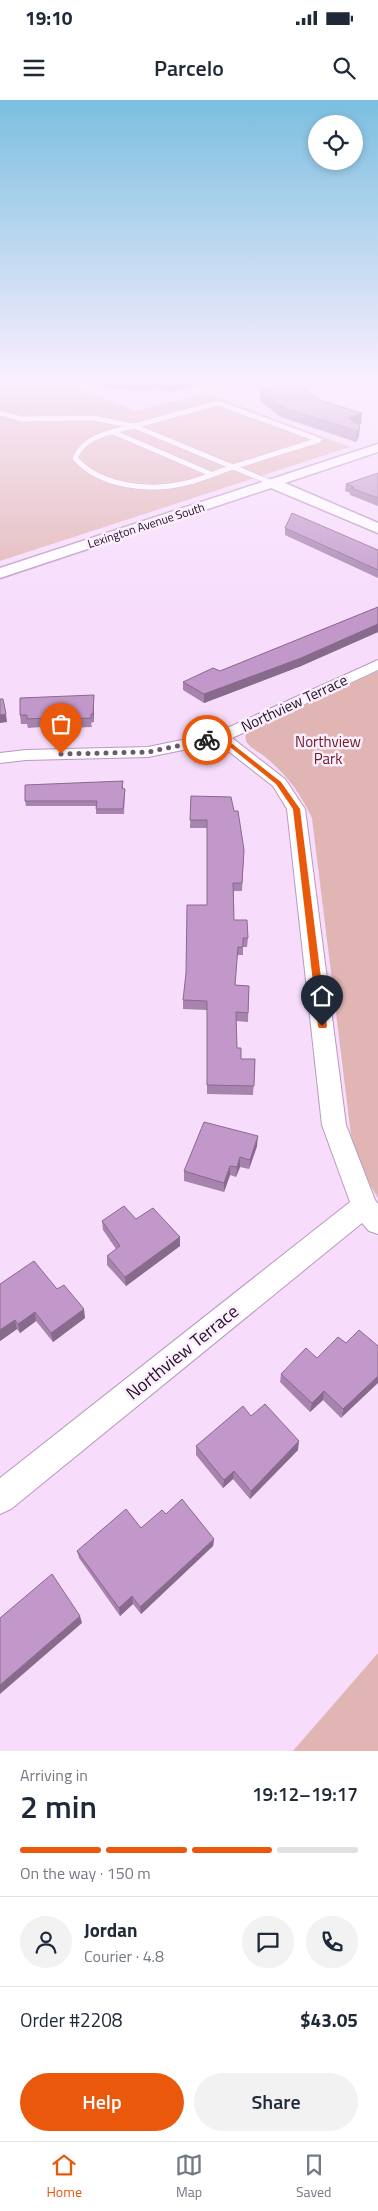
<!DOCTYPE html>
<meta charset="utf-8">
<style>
body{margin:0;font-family:"Titillium Web",sans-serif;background:#f2f2f3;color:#1f2937;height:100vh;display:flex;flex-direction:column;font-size:19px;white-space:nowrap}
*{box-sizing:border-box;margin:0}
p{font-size:16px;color:#747a83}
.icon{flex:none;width:28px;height:28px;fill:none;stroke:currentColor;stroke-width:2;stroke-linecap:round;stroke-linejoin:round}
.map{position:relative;height:1651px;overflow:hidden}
.panel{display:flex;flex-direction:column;background:#fff;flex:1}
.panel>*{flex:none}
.controls{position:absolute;left:308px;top:15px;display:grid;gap:10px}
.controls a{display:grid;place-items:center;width:55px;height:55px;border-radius:50%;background:#fff;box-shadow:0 2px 8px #0003;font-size:25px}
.pin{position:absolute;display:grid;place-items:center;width:42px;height:42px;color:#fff;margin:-51px -21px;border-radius:50% 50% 50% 0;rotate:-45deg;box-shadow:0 0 5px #0007}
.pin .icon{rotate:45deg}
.courier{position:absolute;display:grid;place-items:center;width:50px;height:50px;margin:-25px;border:4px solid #ea580c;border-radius:50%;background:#fff;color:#222;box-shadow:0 1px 6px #0007}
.headline em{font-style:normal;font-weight:600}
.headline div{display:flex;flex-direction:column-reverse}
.headline{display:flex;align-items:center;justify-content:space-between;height:85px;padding:0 20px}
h1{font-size:32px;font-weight:600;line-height:38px}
.bar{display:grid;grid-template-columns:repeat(4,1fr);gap:8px 5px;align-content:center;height:60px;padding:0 20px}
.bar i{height:6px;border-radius:4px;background:#e0e1e3}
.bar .active{background:#ea580c}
.bar p{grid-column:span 4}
.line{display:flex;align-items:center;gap:12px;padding:0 20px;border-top:1px solid #e0e1e3}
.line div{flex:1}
.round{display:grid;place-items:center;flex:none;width:52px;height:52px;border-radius:26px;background:#f2f2f3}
.button{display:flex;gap:10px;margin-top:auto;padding:10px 20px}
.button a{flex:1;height:58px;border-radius:30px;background:#ea580c;color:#fff;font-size:20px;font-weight:600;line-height:58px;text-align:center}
.button a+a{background:#f2f2f3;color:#1f2937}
.status{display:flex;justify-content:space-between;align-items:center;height:35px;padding:0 25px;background:#fff;direction:ltr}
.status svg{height:14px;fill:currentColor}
header{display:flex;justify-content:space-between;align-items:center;height:65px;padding:0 20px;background:#fff;font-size:22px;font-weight:600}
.tab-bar{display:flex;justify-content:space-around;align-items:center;height:70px;border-top:1px solid #e0e1e3;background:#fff;font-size:14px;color:#747a83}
.tab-bar a{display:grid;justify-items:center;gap:2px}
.tab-bar .active{color:#ea580c}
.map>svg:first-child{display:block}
.green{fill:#e1b5b4}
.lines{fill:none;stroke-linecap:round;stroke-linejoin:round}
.service-casing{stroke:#b999bf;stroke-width:6}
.minor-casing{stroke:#b999bf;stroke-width:2}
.tertiary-casing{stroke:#b999bf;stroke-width:3}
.service{stroke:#fff;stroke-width:5}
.minor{fill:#fff;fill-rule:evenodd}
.tertiary{fill:#fff;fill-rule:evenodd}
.wall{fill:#a783ae}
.shaded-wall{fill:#886a8d}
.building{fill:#c298ca;stroke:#886a8d}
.route{fill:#ea580c}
.done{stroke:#6b596e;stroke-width:5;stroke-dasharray:0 9}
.labels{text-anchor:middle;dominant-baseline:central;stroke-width:5;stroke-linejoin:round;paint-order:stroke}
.far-street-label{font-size:12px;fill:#1f1321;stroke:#fceeff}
.street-label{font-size:15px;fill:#1f1321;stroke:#fceeff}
.park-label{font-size:15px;fill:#712025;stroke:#fceeff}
.near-street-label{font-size:18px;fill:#1f1321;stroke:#fceeff}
</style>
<div class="status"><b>19:10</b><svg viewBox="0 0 49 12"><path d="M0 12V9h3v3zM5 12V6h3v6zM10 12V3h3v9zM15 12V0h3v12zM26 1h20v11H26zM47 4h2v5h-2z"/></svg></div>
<header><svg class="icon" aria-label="menu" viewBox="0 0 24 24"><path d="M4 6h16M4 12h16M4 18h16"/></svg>Parcelo<svg class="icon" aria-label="search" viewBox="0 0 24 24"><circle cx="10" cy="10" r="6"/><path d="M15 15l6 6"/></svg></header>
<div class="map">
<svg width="378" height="1651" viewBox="0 0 378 1651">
<rect width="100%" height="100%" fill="#f7dcfc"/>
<g class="green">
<path d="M 0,279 L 56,279 L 136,311 L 205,293 L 350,347 L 0,461 Z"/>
<path d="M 378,571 L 378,1098 L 364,1075 L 351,1035 L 312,718 C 299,691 287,675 264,656 C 256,649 243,646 246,634 L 256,628 Z"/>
<path d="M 378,1553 L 378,1651 L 293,1651 Z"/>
</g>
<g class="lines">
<defs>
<g id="service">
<path d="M 218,303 L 319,340 L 233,367 L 134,326 Z"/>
<path d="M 0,313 L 22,319 L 93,318 L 133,326"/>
<path d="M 134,326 C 112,332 85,335 75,358 C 100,387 150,392 186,383 C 202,380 217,372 233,367"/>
<path d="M 113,332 L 211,374"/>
<path d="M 233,367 L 272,383"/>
</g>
<path id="minor" d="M 378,560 L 378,570 L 232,638 L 285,679 L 305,709 L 346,1025 L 375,1100 L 378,1104 L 378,1134 L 369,1131 L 362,1123 L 11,1409 L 0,1414 L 0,1378 L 350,1102 L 322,1025 L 287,709 L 273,686 L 218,643 L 148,657 L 26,660 L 0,663 L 0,653 L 26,650 L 148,647 L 216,633 Z"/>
<path id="tertiary" d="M 378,344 L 378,352 L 285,383 L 378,423 L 378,433 L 271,388 L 0,478 L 0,468 Z"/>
</defs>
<use href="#service" class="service-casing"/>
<use href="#minor" class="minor-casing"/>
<use href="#tertiary" class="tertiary-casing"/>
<use href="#service" class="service"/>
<use href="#minor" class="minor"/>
<use href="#tertiary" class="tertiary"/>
</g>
<g class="wall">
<path d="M 87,279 L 205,279 L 204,284 L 169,292 L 154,287 L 152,291 L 113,289 Z"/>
<path d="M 260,290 L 322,301 L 362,313 L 361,324 L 358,325 L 359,336 L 356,342 L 281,317 L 260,301 Z"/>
<path d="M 378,373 L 378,406 L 350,395 L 350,393 L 345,391 L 346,384 Z"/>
<path d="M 285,428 L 378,450 L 378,478 L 285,435 Z"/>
<path d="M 378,507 L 378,532 L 301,566 L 204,603 L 183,590 L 183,582 L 220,571 Z"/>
<path d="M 94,595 L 94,622 L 91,623 L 92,627 L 68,628 L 68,625 L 28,628 L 27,624 L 21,624 L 20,615 Z"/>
<path d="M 123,681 L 123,688 L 125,689 L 125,693 L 124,714 L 96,714 L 96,706 L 26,706 L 25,701 Z"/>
<path d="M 191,696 L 234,711 L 244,750 L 242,791 L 234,791 L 234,820 L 248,838 L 247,847 L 243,847 L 243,855 L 237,855 L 235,885 L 249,886 L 248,922 L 236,921 L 237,948 L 241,959 L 255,959 L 253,995 L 207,994 L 207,910 L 183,909 L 183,900 L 207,805 L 207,728 L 190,728 Z"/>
<path d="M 257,1046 L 249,1069 L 240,1067 L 236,1077 L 230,1075 L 224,1092 L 184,1081 L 184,1071 Z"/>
<path d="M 136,1119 L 180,1137 L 180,1146 L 126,1186 L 107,1165 L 107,1156 L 116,1149 L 103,1130 L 102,1121 Z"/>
<path d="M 0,1184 L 57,1189 L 85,1218 L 53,1242 L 36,1221 L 20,1233 L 17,1229 L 0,1241 Z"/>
<path d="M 359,1230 L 341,1318 L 323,1300 L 310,1312 L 280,1282 L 281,1274 L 317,1258 L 346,1243 Z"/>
<path d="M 251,1316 L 298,1350 L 250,1399 L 233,1379 L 223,1388 L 196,1355 L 196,1346 Z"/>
<path d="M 166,1414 L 214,1439 L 213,1446 L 141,1514 L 133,1504 L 120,1516 L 79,1458 L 77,1451 L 141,1428 Z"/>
</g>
<g class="shaded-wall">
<path d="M 194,279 L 205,279 L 204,284 L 169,292 L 169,286 Z"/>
<path d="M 154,280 L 154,287 L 152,291 L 152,285 Z"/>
<path d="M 362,313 L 361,324 L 347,328 L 348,318 Z"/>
<path d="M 360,326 L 359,336 L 356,342 L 357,331 Z"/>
<path d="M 378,524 L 378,532 L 301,566 L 204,603 L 204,594 Z"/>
<path d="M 94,595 L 94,622 L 93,614 Z"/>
<path d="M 6,614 L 7,622 L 0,623 L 0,615 Z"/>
<path d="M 258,1036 L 257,1046 L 249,1069 L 250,1060 Z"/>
<path d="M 240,1057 L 240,1067 L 236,1077 L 237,1067 Z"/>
<path d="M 230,1066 L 230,1075 L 224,1092 L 224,1083 Z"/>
<path d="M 180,1137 L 180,1146 L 126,1186 L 125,1177 Z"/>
<path d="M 84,1209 L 85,1218 L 53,1242 L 51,1233 Z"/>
<path d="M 35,1212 L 36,1221 L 20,1233 L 18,1224 Z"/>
<path d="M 15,1220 L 17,1229 L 0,1241 L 0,1230 Z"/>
<path d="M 378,1276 L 378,1283 L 341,1318 L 343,1309 Z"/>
<path d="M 324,1291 L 323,1300 L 310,1312 L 312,1303 Z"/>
<path d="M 299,1341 L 298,1350 L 250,1399 L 251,1391 Z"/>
<path d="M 234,1371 L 233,1379 L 223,1388 L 224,1380 Z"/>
<path d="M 214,1439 L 213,1446 L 141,1514 L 140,1507 Z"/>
<path d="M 132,1496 L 133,1504 L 120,1516 L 119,1508 Z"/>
<path d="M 80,1516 L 82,1523 L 0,1594 L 0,1585 Z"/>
</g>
<g class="building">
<path d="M 103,279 L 198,279 L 169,286 L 154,280 L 152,285 L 113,283 Z"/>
<path d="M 302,287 L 322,301 L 362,313 L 348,318 L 360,326 L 357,331 L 281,307 L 260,290 Z"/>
<path d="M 378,373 L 378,398 L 351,388 L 354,387 L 346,384 Z"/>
<path d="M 292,413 L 378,450 L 378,470 L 285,428 Z"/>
<path d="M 378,507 L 378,524 L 301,558 L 204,594 L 183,582 L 213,568 L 220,571 Z"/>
<path d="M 94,595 L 93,614 L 91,614 L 91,618 L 68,619 L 68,617 L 27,619 L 27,615 L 20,615 L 20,598 Z"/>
<path d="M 0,599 L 3,599 L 6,614 L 0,615 Z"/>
<path d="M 123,681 L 122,688 L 125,689 L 123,709 L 96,709 L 97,701 L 25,701 L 25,685 Z"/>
<path d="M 191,696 L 231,697 L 234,711 L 238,711 L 244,750 L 242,783 L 233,783 L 234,820 L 247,820 L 248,838 L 243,838 L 243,847 L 238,847 L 235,885 L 249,886 L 248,913 L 236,912 L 237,948 L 241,948 L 241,959 L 255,959 L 254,986 L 207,985 L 207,901 L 183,900 L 186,873 L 187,805 L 207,805 L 207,720 L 190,720 Z"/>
<path d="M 204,1022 L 258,1036 L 250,1060 L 240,1057 L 237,1067 L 230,1066 L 224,1083 L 184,1071 Z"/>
<path d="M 124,1106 L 136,1119 L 153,1108 L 180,1137 L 125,1177 L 107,1156 L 120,1146 L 102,1121 Z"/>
<path d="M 34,1161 L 57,1189 L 64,1185 L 84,1209 L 51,1233 L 35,1212 L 18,1224 L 15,1220 L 0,1230 L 0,1184 Z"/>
<path d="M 359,1230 L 378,1246 L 378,1276 L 343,1309 L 324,1291 L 312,1303 L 281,1274 L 306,1248 L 317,1258 L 338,1237 L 346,1243 Z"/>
<path d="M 265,1304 L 299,1341 L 251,1391 L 234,1371 L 224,1380 L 196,1346 L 243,1306 L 251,1316 Z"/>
<path d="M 182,1399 L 214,1439 L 140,1507 L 132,1496 L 119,1508 L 77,1451 L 126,1409 L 141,1428 L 162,1410 L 166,1414 Z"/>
<path d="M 52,1474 L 80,1516 L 0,1585 L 0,1518 Z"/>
</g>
<linearGradient id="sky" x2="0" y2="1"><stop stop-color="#7bbfe0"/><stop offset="0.55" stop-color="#fbeffe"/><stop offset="1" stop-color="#fbeffe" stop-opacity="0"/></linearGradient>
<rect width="378" height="510" fill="url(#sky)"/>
<path class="route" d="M 221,635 L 281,682 L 300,709 L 327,926 L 326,928 L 319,928 L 318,926 L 293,709 L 276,684 L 220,639 L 207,642 L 204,640 Z"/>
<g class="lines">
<path class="done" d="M 61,654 L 148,652 L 207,640"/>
</g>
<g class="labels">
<g class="far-street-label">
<text transform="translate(146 425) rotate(-18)">Lexington Avenue South</text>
</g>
<g class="street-label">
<text transform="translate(294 603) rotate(-25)">Northview Terrace</text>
</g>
<g class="park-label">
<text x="328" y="641">Northview<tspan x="328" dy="17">Park</tspan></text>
</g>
<g class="near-street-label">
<text transform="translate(182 1252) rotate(-39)">Northview Terrace</text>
</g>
</g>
</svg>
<div class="controls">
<a><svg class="icon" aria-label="locate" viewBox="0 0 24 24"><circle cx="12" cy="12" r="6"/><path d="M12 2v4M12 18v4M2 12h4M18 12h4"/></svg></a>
</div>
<div class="pin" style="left:61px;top:654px;background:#ea580c"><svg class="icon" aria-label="bag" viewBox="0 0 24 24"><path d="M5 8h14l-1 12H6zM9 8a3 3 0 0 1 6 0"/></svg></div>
<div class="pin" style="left:322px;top:926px;background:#1f2937"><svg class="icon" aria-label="home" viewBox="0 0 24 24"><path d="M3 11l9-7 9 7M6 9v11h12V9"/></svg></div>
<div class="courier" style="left:207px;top:640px"><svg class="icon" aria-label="bike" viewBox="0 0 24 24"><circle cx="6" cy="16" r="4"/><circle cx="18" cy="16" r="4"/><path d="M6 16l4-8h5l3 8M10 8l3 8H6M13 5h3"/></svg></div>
</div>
<section class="panel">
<div class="headline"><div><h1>2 min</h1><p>Arriving in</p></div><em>19:12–19:17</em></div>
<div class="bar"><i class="active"></i><i class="active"></i><i class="active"></i><i></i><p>On the way · 150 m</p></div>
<div class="line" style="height:90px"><a class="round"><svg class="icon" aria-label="person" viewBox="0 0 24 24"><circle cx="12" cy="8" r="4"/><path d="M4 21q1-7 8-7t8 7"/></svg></a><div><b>Jordan</b><p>Courier · 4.8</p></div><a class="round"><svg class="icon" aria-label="chat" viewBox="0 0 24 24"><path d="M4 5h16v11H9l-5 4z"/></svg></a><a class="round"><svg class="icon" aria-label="phone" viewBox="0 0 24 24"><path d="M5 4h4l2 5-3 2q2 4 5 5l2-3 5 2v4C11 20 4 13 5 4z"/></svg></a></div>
<div class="line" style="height:65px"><div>Order #2208</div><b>$43.05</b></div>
<div class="button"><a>Help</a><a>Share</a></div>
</section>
<nav class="tab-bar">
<a class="active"><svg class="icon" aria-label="home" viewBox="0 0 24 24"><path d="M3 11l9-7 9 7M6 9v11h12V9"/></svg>Home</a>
<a><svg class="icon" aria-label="map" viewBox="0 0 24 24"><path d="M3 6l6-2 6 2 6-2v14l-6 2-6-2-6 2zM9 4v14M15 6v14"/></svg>Map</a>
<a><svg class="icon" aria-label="saved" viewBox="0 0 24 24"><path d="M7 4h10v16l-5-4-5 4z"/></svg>Saved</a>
</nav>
